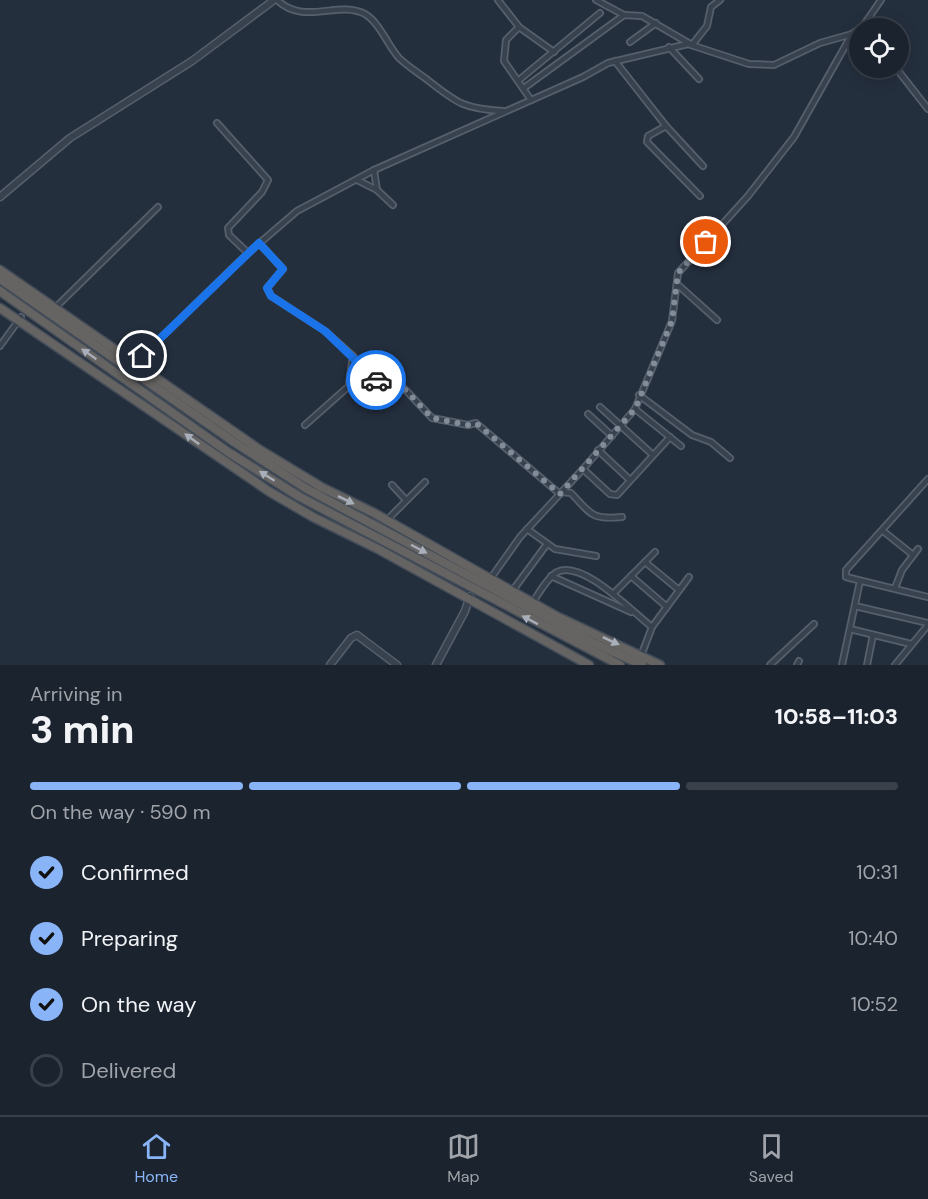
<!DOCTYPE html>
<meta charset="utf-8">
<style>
body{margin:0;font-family:"DM Sans",sans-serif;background:#242b36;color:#f1f3f6;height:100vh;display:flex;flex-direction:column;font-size:22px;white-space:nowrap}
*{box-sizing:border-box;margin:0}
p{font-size:20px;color:#a0a4aa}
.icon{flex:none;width:33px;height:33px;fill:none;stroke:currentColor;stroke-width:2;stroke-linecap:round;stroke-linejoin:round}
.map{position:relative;height:665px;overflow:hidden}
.side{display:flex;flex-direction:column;background:#1b232e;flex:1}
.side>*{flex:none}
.controls{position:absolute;left:849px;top:18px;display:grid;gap:12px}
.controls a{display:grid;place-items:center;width:60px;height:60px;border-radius:50%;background:#1b232e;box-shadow:0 3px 15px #0003,0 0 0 2px #39404a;font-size:30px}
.pin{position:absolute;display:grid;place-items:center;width:51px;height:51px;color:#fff;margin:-26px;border:3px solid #fff;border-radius:50%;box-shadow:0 2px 6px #0007}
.courier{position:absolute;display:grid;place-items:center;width:60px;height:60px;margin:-30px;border:4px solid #1a73e8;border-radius:50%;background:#fff;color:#222;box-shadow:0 2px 8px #0007}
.headline em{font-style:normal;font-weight:800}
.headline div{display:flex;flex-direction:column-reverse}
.headline{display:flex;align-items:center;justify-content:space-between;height:102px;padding:0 30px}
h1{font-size:39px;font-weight:800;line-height:45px}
.bar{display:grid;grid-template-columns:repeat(4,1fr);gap:9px 6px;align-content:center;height:72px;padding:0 30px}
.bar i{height:8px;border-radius:4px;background:#39404a}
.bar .selected{background:#8ab4f8}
.bar p{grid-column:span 4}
ol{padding:0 30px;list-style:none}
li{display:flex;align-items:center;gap:18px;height:66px}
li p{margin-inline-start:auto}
li .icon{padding:6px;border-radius:50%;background:#8ab4f8;color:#111;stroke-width:4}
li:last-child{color:#a0a4aa}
li i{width:33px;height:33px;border:3px solid #39404a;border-radius:50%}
.tabs{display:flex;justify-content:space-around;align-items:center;height:84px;border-top:2px solid #39404a;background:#1b232e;font-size:16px;color:#a0a4aa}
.tabs a{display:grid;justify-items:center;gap:3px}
.tabs .selected{color:#8ab4f8}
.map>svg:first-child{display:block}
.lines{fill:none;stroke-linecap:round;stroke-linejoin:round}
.minor-casing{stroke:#565f6c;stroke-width:8}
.tertiary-casing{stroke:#565f6c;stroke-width:9}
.trunk-casing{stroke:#434c59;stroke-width:11}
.minor{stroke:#38414e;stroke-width:4.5}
.tertiary{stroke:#38414e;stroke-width:6}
.trunk{stroke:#656462;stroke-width:8}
.oneway{fill:#a8afba}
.done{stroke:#828b98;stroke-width:6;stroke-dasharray:0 10.8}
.route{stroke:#1a73e8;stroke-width:8}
</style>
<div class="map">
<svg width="928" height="665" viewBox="0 0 928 665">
<rect width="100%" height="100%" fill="#242f3e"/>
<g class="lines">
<defs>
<g id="minor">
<path d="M 277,0 C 305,26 337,0 365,14 C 380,23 388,46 399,58 C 406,65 417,72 425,78 C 456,102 462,109 503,111"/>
<path d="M 498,0 L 519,27 L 554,52"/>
<path d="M 596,0 L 624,15"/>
<path d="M 519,27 L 506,40 L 504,61 L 531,100"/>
<path d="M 630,42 L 656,23"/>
<path d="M 669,47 L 699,79"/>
<path d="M 615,61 L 666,126 L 703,166"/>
<path d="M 896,68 L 928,109"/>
<path d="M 519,80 L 600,13"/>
<path d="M 524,88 L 624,15 L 642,16 L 692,45 L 707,26 L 711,7 L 720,0"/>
<path d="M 217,123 L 268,180 L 262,192 L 228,228 L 229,235 L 248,253"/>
<path d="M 666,126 L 648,136 L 647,142 L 700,196"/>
<path d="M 374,170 L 377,190"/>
<path d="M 357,180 L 377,190 L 393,205"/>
<path d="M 259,243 L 283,269 L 267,288 L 271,296 L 325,331 L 353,356 L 373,379 L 389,381"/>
<path d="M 677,284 L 717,320"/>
<path d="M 55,308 L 158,207"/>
<path d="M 0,346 L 21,317"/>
<path d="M 135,363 L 248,253 L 297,211 L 374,170 L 583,77 L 608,63 L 688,44 L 749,64 L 774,65 L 820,43 L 852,34 L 863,26 L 881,0"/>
<path d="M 380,367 L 389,380 L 399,383 L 432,418 L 468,425 L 476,423 L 560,494"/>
<path d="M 349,383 L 353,356"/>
<path d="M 639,395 L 692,435 L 711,442 L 730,458"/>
<path d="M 600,407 L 653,455"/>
<path d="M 635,409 L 681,446"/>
<path d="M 588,414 L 612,436"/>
<path d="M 305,425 L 366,371"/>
<path d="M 598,450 L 630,480"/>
<path d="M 583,469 L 610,494 L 617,495 L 670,437"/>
<path d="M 928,479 L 846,570 L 846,577 L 928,597"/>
<path d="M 392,485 L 406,500"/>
<path d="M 561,492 L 571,493 C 591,514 591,520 622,517"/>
<path d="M 387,520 L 425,482"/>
<path d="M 527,529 L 555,549 L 596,556"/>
<path d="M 883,531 L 913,555"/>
<path d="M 645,562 L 679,590"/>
<path d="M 551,576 L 631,612"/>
<path d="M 631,576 L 667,607"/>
<path d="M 491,578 L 520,537 L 583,469 L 635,409 L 672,321 L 678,273 L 748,196 L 794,137 L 852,34"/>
<path d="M 895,588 L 902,570 L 918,549"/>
<path d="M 513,590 L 547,544"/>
<path d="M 614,593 L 655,552"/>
<path d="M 533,602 C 539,593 547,578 557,572 C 583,559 633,613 652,627"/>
<path d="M 855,606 L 928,623"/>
<path d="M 850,629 L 911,644"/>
<path d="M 641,656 L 652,627 L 689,577"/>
<path d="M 770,665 L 814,624"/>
<path d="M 797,665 L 799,661"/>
<path d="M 842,665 L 860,581"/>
<path d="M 867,665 L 873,635"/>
<path d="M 895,665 L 928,625"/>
</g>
<g id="tertiary">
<path d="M 0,197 L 70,138 L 192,61 L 274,0"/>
<path d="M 330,665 L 351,638 L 357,635 L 397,665"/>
<path d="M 436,665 L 465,611 L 470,596"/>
</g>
<g id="trunk">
<path d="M 0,270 L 260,450 L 321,487 L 374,513 L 556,616 L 660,665"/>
<path d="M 0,279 L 234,442 L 307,489 L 594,643 L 642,665"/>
<path d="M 0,291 L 228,452 L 300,497 L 620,665"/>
<path d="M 0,308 L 270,492 L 313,517 L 378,549 L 589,665"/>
</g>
</defs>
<use href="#minor" class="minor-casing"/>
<use href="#tertiary" class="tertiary-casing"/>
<use href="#trunk" class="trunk-casing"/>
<use href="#minor" class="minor"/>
<use href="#tertiary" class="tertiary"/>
<use href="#trunk" class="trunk"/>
</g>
<defs><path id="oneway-solid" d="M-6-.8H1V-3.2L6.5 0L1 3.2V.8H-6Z" transform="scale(1.5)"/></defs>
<g class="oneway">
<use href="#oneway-solid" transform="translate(89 354) rotate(-145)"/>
<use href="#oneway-solid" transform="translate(192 439) rotate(-144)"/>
<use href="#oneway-solid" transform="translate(267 476) rotate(-148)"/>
<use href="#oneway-solid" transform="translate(346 500) rotate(26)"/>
<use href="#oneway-solid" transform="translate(419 549) rotate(28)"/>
<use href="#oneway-solid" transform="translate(530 620) rotate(-152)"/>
<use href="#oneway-solid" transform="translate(611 641) rotate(25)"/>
</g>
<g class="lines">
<path class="done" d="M 376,380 L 399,383 L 432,418 L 468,425 L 476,423 L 560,494 L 635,409 L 672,321 L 678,273 L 706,242"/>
<path class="route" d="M 142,356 L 259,243 L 283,269 L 267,288 L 271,296 L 325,331 L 376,380"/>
</g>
</svg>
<div class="controls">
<a><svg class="icon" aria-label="locate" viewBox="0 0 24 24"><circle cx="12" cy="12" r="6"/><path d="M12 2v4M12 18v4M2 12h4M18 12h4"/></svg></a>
</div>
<div class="pin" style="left:706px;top:242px;background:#ea580c"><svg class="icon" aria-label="bag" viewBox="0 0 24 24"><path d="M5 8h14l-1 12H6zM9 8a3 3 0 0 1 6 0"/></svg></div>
<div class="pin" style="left:142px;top:356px;background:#1f2937"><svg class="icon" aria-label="home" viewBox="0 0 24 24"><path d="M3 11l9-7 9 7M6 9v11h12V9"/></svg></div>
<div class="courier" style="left:376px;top:380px"><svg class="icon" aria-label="car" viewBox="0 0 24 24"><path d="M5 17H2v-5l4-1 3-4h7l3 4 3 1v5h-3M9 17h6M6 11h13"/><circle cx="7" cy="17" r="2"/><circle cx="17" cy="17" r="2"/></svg></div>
</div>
<section class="side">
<div class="headline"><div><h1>3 min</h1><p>Arriving in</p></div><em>10:58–11:03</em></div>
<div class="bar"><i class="selected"></i><i class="selected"></i><i class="selected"></i><i></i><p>On the way · 590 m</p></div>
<ol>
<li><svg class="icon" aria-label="check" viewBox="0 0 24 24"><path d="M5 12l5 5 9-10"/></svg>Confirmed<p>10:31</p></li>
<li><svg class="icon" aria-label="check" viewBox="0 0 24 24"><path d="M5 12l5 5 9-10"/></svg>Preparing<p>10:40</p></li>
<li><svg class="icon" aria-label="check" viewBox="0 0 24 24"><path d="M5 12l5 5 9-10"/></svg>On the way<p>10:52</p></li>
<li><i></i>Delivered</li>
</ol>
</section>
<nav class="tabs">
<a class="selected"><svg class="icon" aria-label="home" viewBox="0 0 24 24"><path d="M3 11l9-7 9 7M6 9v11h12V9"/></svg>Home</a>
<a><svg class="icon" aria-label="map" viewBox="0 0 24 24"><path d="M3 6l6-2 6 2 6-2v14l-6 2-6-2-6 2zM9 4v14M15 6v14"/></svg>Map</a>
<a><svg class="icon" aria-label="saved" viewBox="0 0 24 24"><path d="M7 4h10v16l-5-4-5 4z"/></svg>Saved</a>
</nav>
